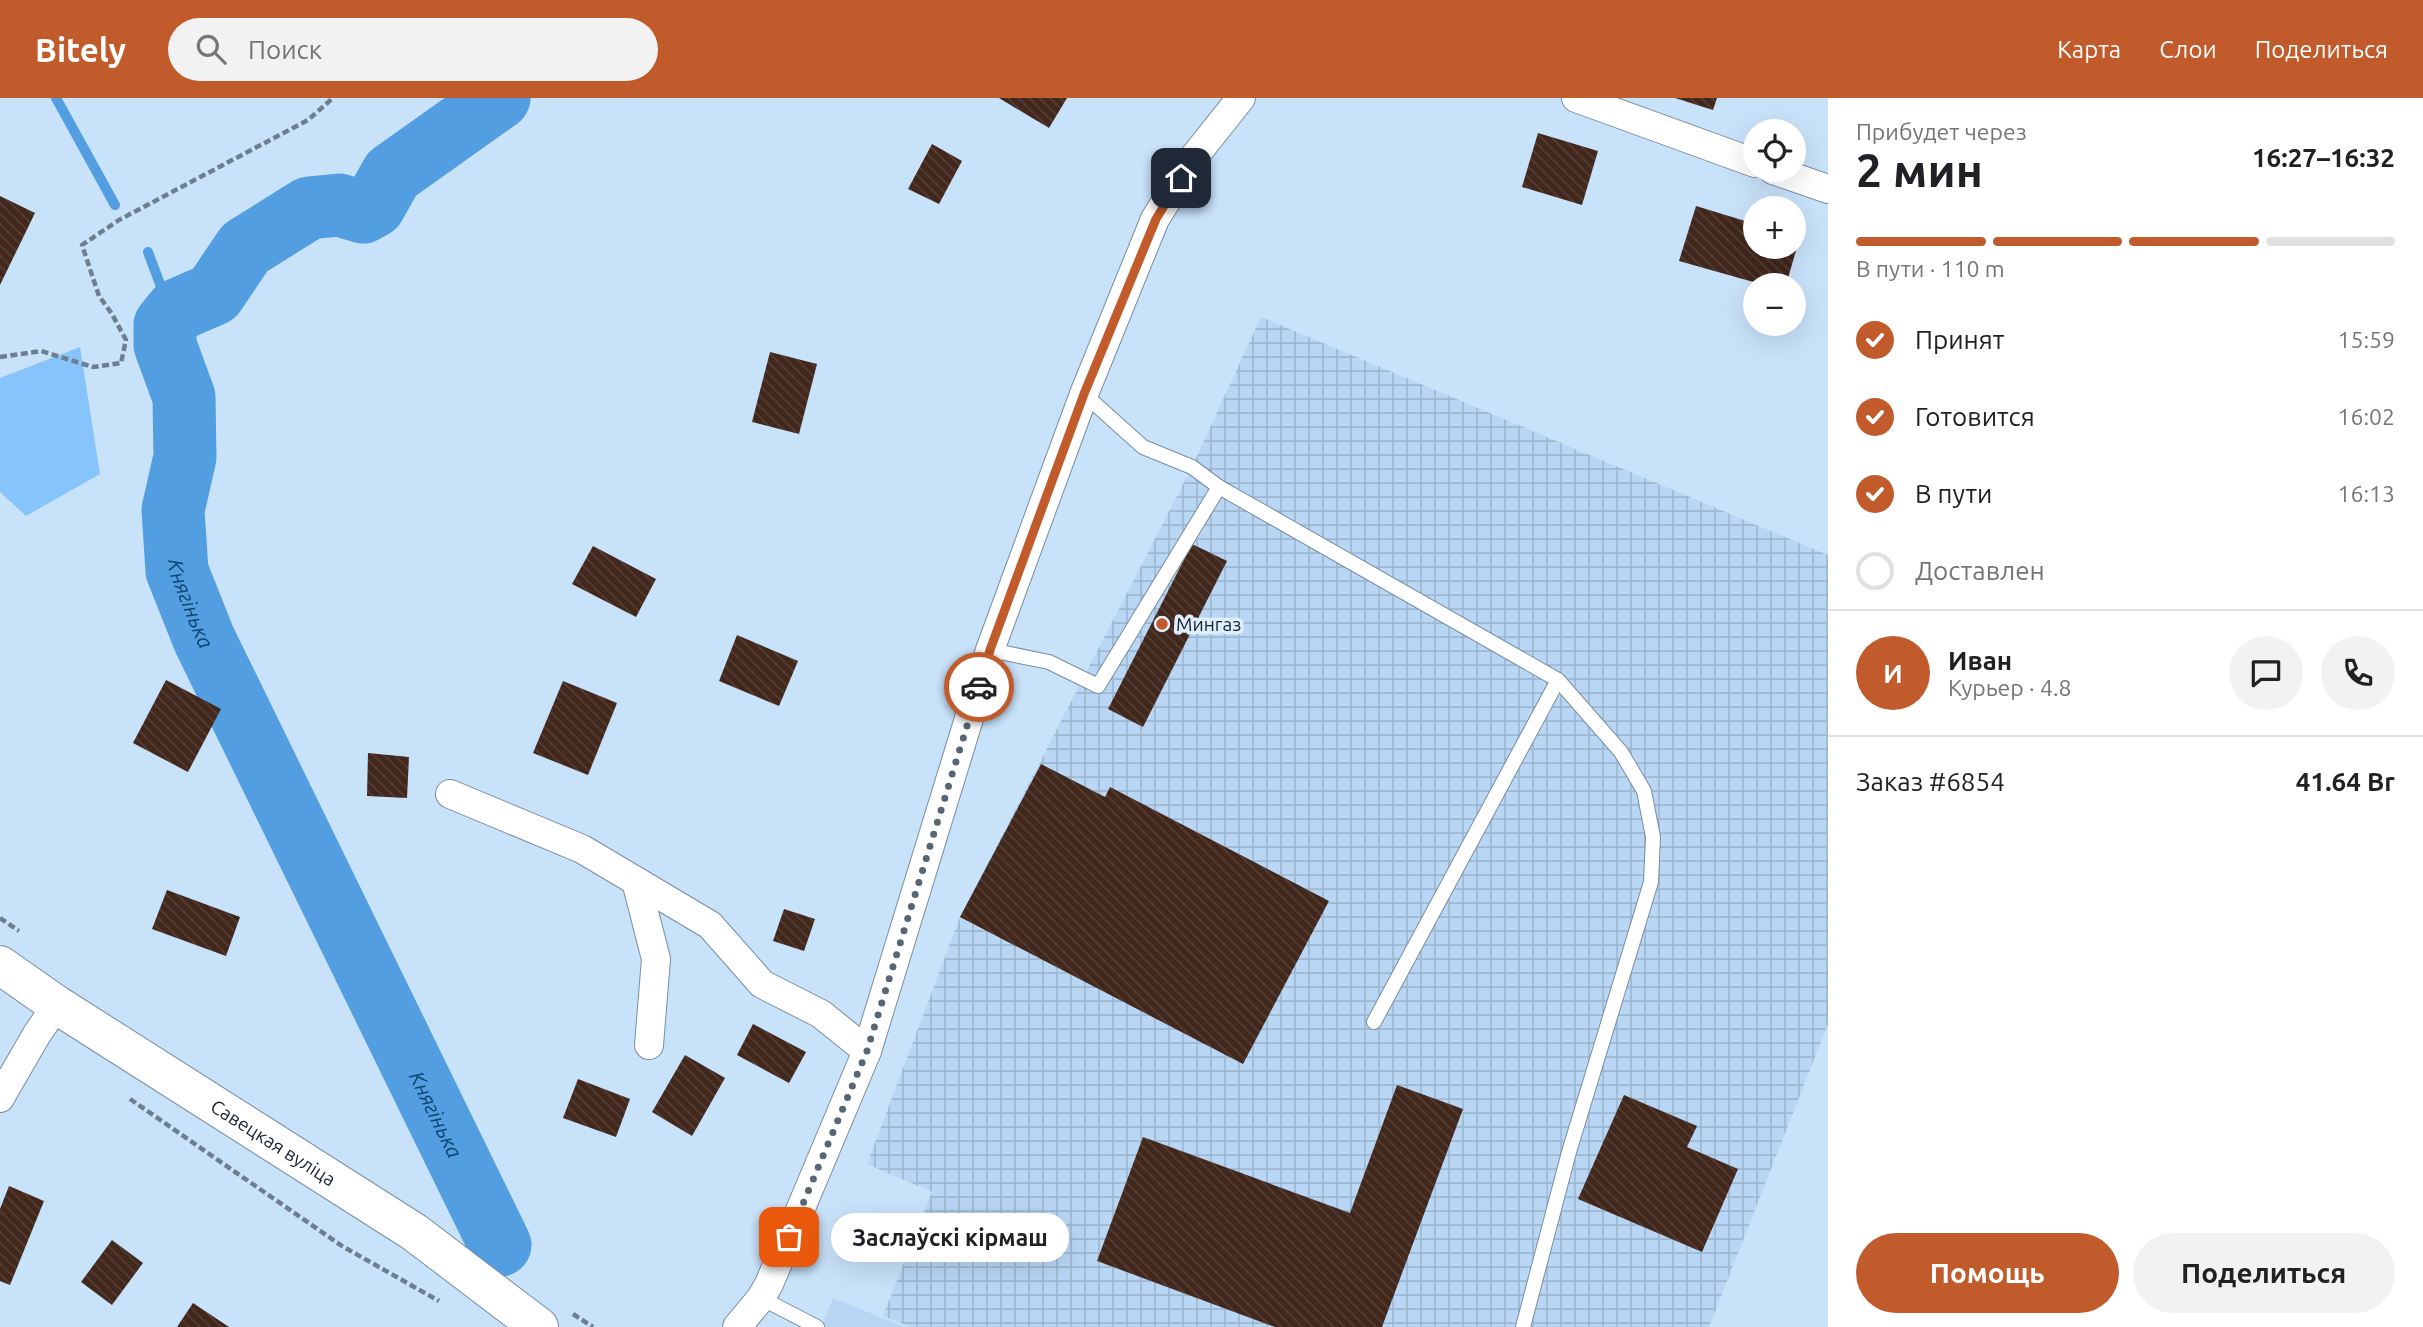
<!DOCTYPE html>
<html lang="ru">
<meta charset="utf-8">
<style>
body{margin:0;font-family:Ubuntu,sans-serif;background:#f2f2f2;color:#202124;height:100vh;display:flex;flex-direction:column;font-size:26px;white-space:nowrap}
*{box-sizing:border-box;margin:0}
p{font-size:23px;color:#757577}
.icon{flex:none;width:38px;height:38px;fill:none;stroke:currentColor;stroke-width:2;stroke-linecap:round;stroke-linejoin:round}
.map{position:relative;flex:1;overflow:hidden}
.panel{display:flex;flex-direction:column;background:#fff;width:595px}
.panel>*{flex:none}
.tools{position:absolute;left:1743px;top:21px;display:grid;gap:14px}
.tools a{display:grid;place-items:center;width:63px;height:63px;border-radius:50%;background:#fff;box-shadow:0 7px 28px #0002;font-size:35px}
.pin{position:absolute;display:grid;place-items:center;width:60px;height:60px;color:#fff;margin:-30px;border-radius:14px;box-shadow:0 4px 10px #0006}
.courier{position:absolute;display:grid;place-items:center;width:70px;height:70px;margin:-35px;border:5px solid #c15b2b;border-radius:50%;background:#fff;color:#222;box-shadow:0 2px 9px #0007}
.bubble{position:absolute;height:49px;border-radius:24px;background:#fff;box-shadow:0 7px 28px #0002;font-size:23px;font-weight:700;line-height:49px;text-align:center}
.head em{font-style:normal;font-weight:700}
.head div{display:flex;flex-direction:column-reverse}
.head{display:flex;align-items:center;justify-content:space-between;height:119px;padding:0 28px}
h1{font-size:46px;font-weight:700;line-height:52px}
.bar{display:grid;grid-template-columns:repeat(4,1fr);gap:10px 7px;align-content:center;height:84px;padding:0 28px}
.bar i{height:9px;border-radius:5px;background:#e0e0e0}
.bar .selected{background:#c15b2b}
.bar p{grid-column:span 4}
.line{display:flex;align-items:center;gap:18px;padding:0 28px;border-top:2px solid #e0e0e0}
.line div{flex:1}
.round{display:grid;place-items:center;flex:none;width:74px;height:74px;border-radius:37px;background:#f2f2f2}
ol{padding:0 28px;list-style:none}
li{display:flex;align-items:center;gap:21px;height:77px}
li p{margin-inline-start:auto}
li .icon{padding:7px;border-radius:50%;background:#c15b2b;color:#fff;stroke-width:4}
li:last-child{color:#757577}
li i{width:38px;height:38px;border:4px solid #e0e0e0;border-radius:50%}
.cta{display:flex;gap:14px;margin-top:auto;padding:14px 28px}
.cta a{flex:1;height:80px;border-radius:42px;background:#c15b2b;color:#fff;font-size:28px;font-weight:700;line-height:80px;text-align:center}
.cta a+a{background:#f2f2f2;color:#202124}
header{display:flex;align-items:center;gap:42px;box-sizing:border-box;height:98px;padding:0 35px;background:#c15b2b;color:#fff}
header strong{font-size:33px}
nav{display:flex;gap:38px;margin-inline-start:auto;font-size:24px}
.search{width:490px;height:63px;background:#f2f2f2;display:flex;align-items:center;gap:18px;box-sizing:border-box;padding:0 24px;border-radius:38px;color:#757577;font-size:26px}
main{display:flex;flex:1;min-height:0}
.map>svg:first-child{display:block}
.built{fill:#b9d7f5}
.industrial{fill:url(#industrial-grid)}
.park{fill:#88c4fc}
.lines{fill:none;stroke-linecap:round;stroke-linejoin:round}
.stream{stroke:#539ee0;stroke-width:10}
.river{stroke:#539ee0;stroke-width:63}
.building{fill:url(#building-back-hatch)}
.lane-casing{stroke:#768ea4;stroke-width:16}
.street-casing{stroke:#768ea4;stroke-width:30}
.secondary-casing{stroke:#768ea4;stroke-width:40}
.path{stroke:#6d7f8f;stroke-width:4.5;stroke-dasharray:7 3.5;stroke-linecap:butt}
.lane{stroke:#fff;stroke-width:14}
.street{stroke:#fff;stroke-width:28}
.secondary{stroke:#fff;stroke-width:38}
.done{stroke:#576675;stroke-width:7;stroke-dasharray:0 12.6}
.route{stroke:#c15b2b;stroke-width:9}
.poi-dot{fill:#c15b2b;stroke:#deeefd;stroke-width:2.5}
.labels{text-anchor:middle;dominant-baseline:central;stroke-width:7;stroke-linejoin:round;paint-order:stroke}
.poi-label{font-size:19px;fill:#1a242d;stroke:#deeefd;text-anchor:start}
.street-label{font-size:19px;fill:#1a242d;stroke:#deeefd}
.water-label{font-size:21px;font-style:italic;fill:#0b446f;stroke:#deeefd}
</style>
<header>
<strong>Bitely</strong>
<div class="search"><svg class="icon" aria-label="search" viewBox="0 0 24 24"><circle cx="10" cy="10" r="6"/><path d="M15 15l6 6"/></svg>Поиск</div>
<nav><a>Карта</a><a>Слои</a><a>Поделиться</a></nav>
</header>
<main>
<div class="map">
<svg width="1828" height="1229" viewBox="0 0 1828 1229">
<defs>
<pattern id="industrial-grid" width="8" height="8" patternUnits="userSpaceOnUse" patternTransform="scale(1.75)"><rect width="8" height="8" fill="#b9d7f5"/><path d="M0 4h8M4 0v8" fill="none" stroke="#9eb8d2"/></pattern>
<pattern id="building-back-hatch" width="6" height="6" patternUnits="userSpaceOnUse" patternTransform="scale(1.75)"><rect width="6" height="6" fill="#41271c"/><path d="M-1 5l2 2M0 0l6 6M5-1l2 2" fill="none" stroke="#533e35"/></pattern>
</defs>
<rect width="100%" height="100%" fill="#c8e2fa"/>
<path class="built" d="M 833,1200 L 905,1229 L 821,1229 Z"/>
<path class="industrial" d="M 1261,219 L 1828,457 L 1828,926 L 1709,1229 L 911,1229 L 883,1218 L 932,1094 L 867,1066 L 960,819 L 1192,369 Z"/>
<path class="park" d="M 80,249 L 100,376 L 26,418 L 0,394 L 0,280 Z"/>
<g class="lines">
<g class="stream">
<path d="M 56,0 L 115,107"/>
<path d="M 148,154 L 163,194 L 177,212"/>
</g>
<path class="river" id="s1" d="M 499,0 L 392,76 L 374,108 L 363,114 L 339,107 L 309,110 L 245,150 L 214,196 L 177,212 L 165,227 L 165,247 L 184,299 L 185,359 L 173,412 L 177,473 L 204,541 L 500,1147"/>
</g>
<g class="building">
<path d="M 999,0 L 1067,0 L 1049,30 Z"/>
<path d="M 1675,0 L 1717,0 L 1713,12 Z"/>
<path d="M 1538,35 L 1598,53 L 1582,107 L 1522,89 Z"/>
<path d="M 932,46 L 962,63 L 939,106 L 908,91 Z"/>
<path d="M 0,98 L 35,115 L 0,187 Z"/>
<path d="M 1696,108 L 1755,126 L 1755,149 L 1794,149 L 1794,137 L 1800,139 L 1786,187 L 1764,187 L 1679,163 Z"/>
<path d="M 770,254 L 817,266 L 799,336 L 752,324 Z"/>
<path d="M 1192,446 L 1227,463 L 1143,629 L 1108,611 Z"/>
<path d="M 593,448 L 656,481 L 636,519 L 572,486 Z"/>
<path d="M 737,537 L 798,563 L 779,608 L 719,583 Z"/>
<path d="M 166,582 L 221,611 L 188,674 L 133,645 Z"/>
<path d="M 563,583 L 617,605 L 588,677 L 533,655 Z"/>
<path d="M 368,655 L 409,659 L 407,700 L 367,698 Z"/>
<path d="M 1041,666 L 1105,699 L 1110,689 L 1329,803 L 1243,966 L 960,819 Z"/>
<path d="M 167,792 L 240,819 L 226,858 L 152,831 Z"/>
<path d="M 784,811 L 815,821 L 804,853 L 773,843 Z"/>
<path d="M 753,926 L 806,954 L 789,985 L 737,957 Z"/>
<path d="M 685,957 L 725,980 L 692,1038 L 652,1014 Z"/>
<path d="M 578,981 L 630,1001 L 616,1039 L 563,1020 Z"/>
<path d="M 1397,987 L 1463,1011 L 1382,1229 L 1275,1229 L 1097,1163 L 1143,1039 L 1350,1115 Z"/>
<path d="M 1624,997 L 1697,1028 L 1687,1049 L 1738,1071 L 1702,1154 L 1578,1101 Z"/>
<path d="M 9,1088 L 44,1103 L 10,1187 L 0,1183 L 0,1111 Z"/>
<path d="M 112,1142 L 143,1165 L 112,1207 L 81,1184 Z"/>
<path d="M 193,1205 L 229,1229 L 177,1229 Z"/>
</g>
<g class="lines">
<defs>
<g id="lane">
<path d="M 1219,389 L 1558,582 L 1621,654 L 1644,693 L 1653,739 L 1651,784 L 1569,1054 L 1523,1229"/>
<path d="M 990,552 L 1049,564 L 1098,588 L 1219,389 L 1192,369 L 1143,349 L 1084,296"/>
<path d="M 1374,924 L 1558,582"/>
<path d="M 761,1200 L 817,1229"/>
</g>
<g id="street">
<path d="M 1576,0 L 1755,65"/>
<path d="M 1773,72 L 1828,91"/>
<path d="M 450,696 L 582,751 L 710,827 L 762,886 L 821,916 L 867,953"/>
<path d="M 636,783 L 656,861 L 649,947"/>
<path d="M 0,1000 L 37,936 L 57,907"/>
<path d="M 737,1229 L 761,1200 L 769,1186 L 867,953 L 990,552 L 1084,296 L 1155,121 L 1194,59 L 1241,0"/>
</g>
<g id="secondary">
<path id="s2" d="M 0,867 L 57,907 L 414,1134 L 539,1229"/>
</g>
</defs>
<use href="#lane" class="lane-casing"/>
<use href="#street" class="street-casing"/>
<use href="#secondary" class="secondary-casing"/>
<g class="path">
<path d="M 0,259 L 41,253 L 93,269 L 121,265 L 126,242 L 112,216 L 99,198 L 82,147 L 119,122 L 308,22 L 333,0"/>
<path d="M 0,820 L 19,833"/>
<path d="M 130,1001 L 342,1148 L 439,1203"/>
<path d="M 573,1216 L 593,1229"/>
</g>
<use href="#lane" class="lane"/>
<use href="#street" class="street"/>
<use href="#secondary" class="secondary"/>
</g>
<g class="lines">
<path class="done" d="M 789,1139 L 867,953 L 979,589"/>
<path class="route" d="M 979,589 L 990,552 L 1084,296 L 1156,121 L 1181,80"/>
</g>
<circle class="poi-dot" cx="1162" cy="526" r="7"/>
<g class="labels">
<g class="poi-label">
<text x="1176" y="526">Мингаз</text>
</g>
<g class="street-label">
<text stroke="none"><textPath href="#s2" startOffset="326">Савецкая вуліца</textPath></text>
</g>
<g class="water-label">
<text stroke="none"><textPath href="#s1" startOffset="712">Княгінька</textPath></text>
<text stroke="none"><textPath href="#s1" startOffset="1279">Княгінька</textPath></text>
</g>
</g>
</svg>
<div class="tools">
<a><svg class="icon" aria-label="locate" viewBox="0 0 24 24"><circle cx="12" cy="12" r="6"/><path d="M12 2v4M12 18v4M2 12h4M18 12h4"/></svg></a>
<a>+</a>
<a>−</a>
</div>
<div class="pin" style="left:789px;top:1139px;background:#ea580c"><svg class="icon" aria-label="bag" viewBox="0 0 24 24"><path d="M5 8h14l-1 12H6zM9 8a3 3 0 0 1 6 0"/></svg></div>
<div class="pin" style="left:1181px;top:80px;background:#1f2937"><svg class="icon" aria-label="home" viewBox="0 0 24 24"><path d="M3 11l9-7 9 7M6 9v11h12V9"/></svg></div>
<div class="courier" style="left:979px;top:589px"><svg class="icon" aria-label="car" viewBox="0 0 24 24"><path d="M5 17H2v-5l4-1 3-4h7l3 4 3 1v5h-3M9 17h6M6 11h13"/><circle cx="7" cy="17" r="2"/><circle cx="17" cy="17" r="2"/></svg></div>
<div class="bubble" style="left:831px;top:1115px;width:238px">Заслаўскі кірмаш</div>
</div>
<section class="panel">
<div class="head"><div><h1>2 мин</h1><p>Прибудет через</p></div><em>16:27–16:32</em></div>
<div class="bar"><i class="selected"></i><i class="selected"></i><i class="selected"></i><i></i><p>В пути · 110 m</p></div>
<ol>
<li><svg class="icon" aria-label="check" viewBox="0 0 24 24"><path d="M5 12l5 5 9-10"/></svg>Принят<p>15:59</p></li>
<li><svg class="icon" aria-label="check" viewBox="0 0 24 24"><path d="M5 12l5 5 9-10"/></svg>Готовится<p>16:02</p></li>
<li><svg class="icon" aria-label="check" viewBox="0 0 24 24"><path d="M5 12l5 5 9-10"/></svg>В пути<p>16:13</p></li>
<li><i></i>Доставлен</li>
</ol>
<div class="line" style="height:126px"><b class="round" style="background:#c15b2b;color:#fff">И</b><div><b>Иван</b><p>Курьер · 4.8</p></div><a class="round"><svg class="icon" aria-label="chat" viewBox="0 0 24 24"><path d="M4 5h16v11H9l-5 4z"/></svg></a><a class="round"><svg class="icon" aria-label="phone" viewBox="0 0 24 24"><path d="M5 4h4l2 5-3 2q2 4 5 5l2-3 5 2v4C11 20 4 13 5 4z"/></svg></a></div>
<div class="line" style="height:91px"><div>Заказ #6854</div><b>41.64 Br</b></div>
<div class="cta"><a>Помощь</a><a>Поделиться</a></div>
</section>
</main>
